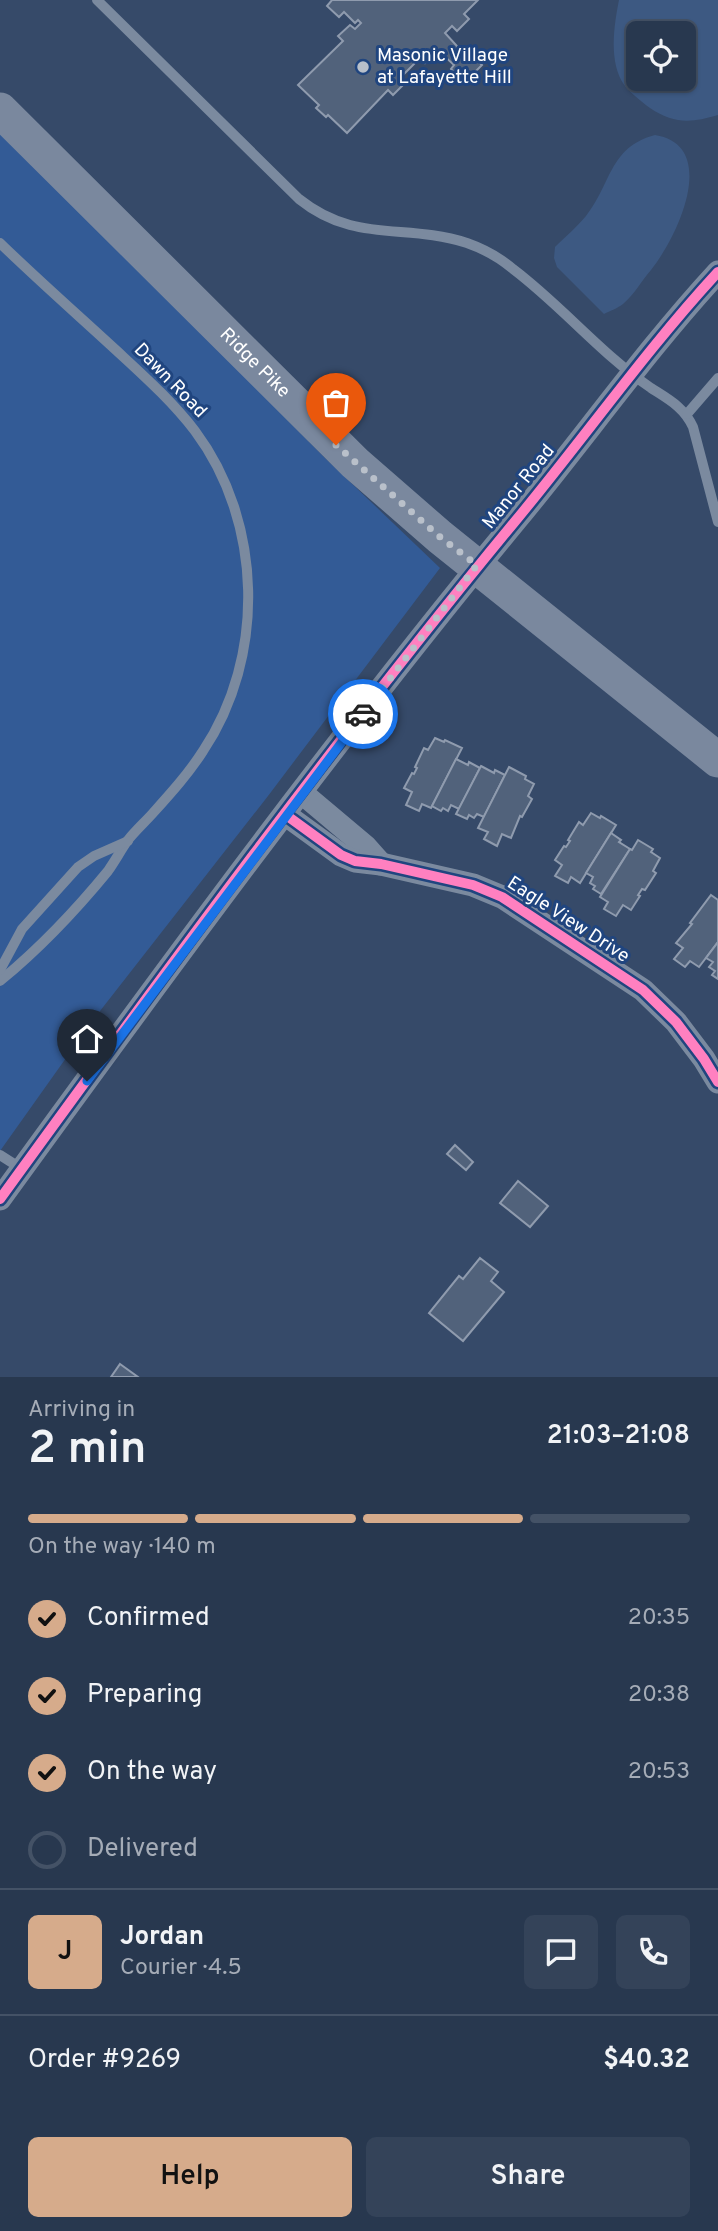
<!DOCTYPE html>
<meta charset="utf-8">
<style>
body{margin:0;font-family:Overpass,sans-serif;background:#344359;color:#f1f3f6;height:100vh;display:flex;flex-direction:column;font-size:26px;white-space:nowrap}
*{box-sizing:border-box;margin:0}
p{font-size:23px;color:#a5acb7}
.icon{flex:none;width:38px;height:38px;fill:none;stroke:currentColor;stroke-width:2;stroke-linecap:round;stroke-linejoin:round}
.map{position:relative;height:1377px;overflow:hidden}
.panel{display:flex;flex-direction:column;background:#28384f;flex:1}
.panel>*{flex:none}
.fabs{position:absolute;left:626px;top:21px;display:grid;gap:14px}
.fabs a{display:grid;place-items:center;width:70px;height:70px;border-radius:10px;background:#28384f;box-shadow:0 2px 5px #0004,0 0 0 2px #445266;font-size:35px}
.pin{position:absolute;display:grid;place-items:center;width:60px;height:60px;color:#fff;margin:-72px -30px;border-radius:50% 50% 50% 0;rotate:-45deg;box-shadow:0 0 7px #0007}
.pin .icon{rotate:45deg}
.courier{position:absolute;display:grid;place-items:center;width:70px;height:70px;margin:-35px;border:5px solid #1a73e8;border-radius:50%;background:#fff;color:#222;box-shadow:0 2px 9px #0007}
.overview em{font-style:normal;font-weight:600}
.overview div{display:flex;flex-direction:column-reverse}
.overview{display:flex;align-items:center;justify-content:space-between;height:119px;padding:0 28px}
h1{font-size:46px;font-weight:600;line-height:52px}
.bar{display:grid;grid-template-columns:repeat(4,1fr);gap:10px 7px;align-content:center;height:84px;padding:0 28px}
.bar i{height:9px;border-radius:5px;background:#445266}
.bar .active{background:#d6ab8b}
.bar p{grid-column:span 4}
.line{display:flex;align-items:center;gap:18px;padding:0 28px;border-top:2px solid #445266}
.line div{flex:1}
.round{display:grid;place-items:center;flex:none;width:74px;height:74px;border-radius:10px;background:#344359}
ol{padding:0 28px;list-style:none}
li{display:flex;align-items:center;gap:21px;height:77px}
li p{margin-inline-start:auto}
li .icon{padding:7px;border-radius:50%;background:#d6ab8b;color:#111;stroke-width:4}
li:last-child{color:#a5acb7}
li i{width:38px;height:38px;border:4px solid #445266;border-radius:50%}
.action{display:flex;gap:14px;margin-top:auto;padding:14px 28px}
.action a{flex:1;height:80px;border-radius:10px;background:#d6ab8b;color:#111;font-size:28px;font-weight:600;line-height:80px;text-align:center}
.action a+a{background:#344359;color:#f1f3f6}
.map>svg:first-child{display:block}
.green{fill:#335b96}
.water{fill:#3d5982;fill-rule:evenodd}
.building{fill:#51627b;stroke:#8f9bae;stroke-width:2}
.lines{fill:none;stroke-linecap:round;stroke-linejoin:round}
.lane{stroke:#7b8a9f;stroke-width:10}
.street{stroke:#7b8a9f;stroke-width:23}
.primary{stroke:#7a889e;stroke-width:35}
.cycleway-casing{stroke:#20457f;stroke-width:15}
.cycleway{stroke:#ff80c0;stroke-width:10}
.done{stroke:#b9c0ca;stroke-width:7;stroke-dasharray:0 12.6}
.route{stroke:#1a73e8;stroke-width:9}
.poi-dot{fill:#b9c0ca;stroke:#20457f;stroke-width:2.5}
.labels{text-anchor:middle;dominant-baseline:central;stroke-width:6;stroke-linejoin:round;paint-order:stroke}
.poi-label{font-size:19px;fill:#fff;stroke:#20457f;text-anchor:start}
.street-label{font-size:19px;fill:#fff;stroke:#20457f}
</style>
<div class="map">
<svg width="718" height="1377" viewBox="0 0 718 1377">
<rect width="100%" height="100%" fill="#364a69"/>
<path class="green" d="M 0,128 L 324,457 L 440,568 L 268,796 L 93,1020 L 0,1151 Z"/>
<g class="water">
<path d="M 619,0 L 718,0 L 718,115 C 691,123 674,124 650,108 C 642,102 632,94 625,86 C 608,63 614,25 619,0 ZM 684,33 L 684,79 L 639,79 L 639,33 Z"/>
<path d="M 655,135 C 718,145 681,232 651,270 C 642,280 634,295 623,304 C 618,308 610,311 604,314 L 557,267 L 554,258 L 555,247 C 565,237 577,227 586,216 C 611,185 609,147 655,135 Z"/>
</g>
<g class="building">
<path d="M 332,0 L 478,0 L 464,14 L 469,19 L 457,31 L 452,26 L 445,33 L 465,55 L 468,51 L 482,65 L 464,83 L 451,69 L 454,65 L 440,52 L 438,53 L 436,52 L 425,63 L 420,58 L 400,78 L 405,83 L 393,95 L 388,90 L 347,133 L 328,115 L 326,117 L 316,108 L 319,105 L 298,85 L 343,41 L 338,36 L 350,25 L 355,29 L 361,23 L 358,20 L 355,23 L 344,12 L 339,17 L 327,6 Z"/>
<path d="M 435,738 L 444,742 L 445,740 L 462,748 L 431,808 L 422,804 L 419,811 L 406,805 L 412,792 L 404,788 L 412,773 L 414,774 L 417,768 L 415,767 L 424,748 L 428,750 Z"/>
<path d="M 456,759 L 468,765 L 469,762 L 480,768 L 459,809 L 451,805 L 448,811 L 443,808 L 441,811 L 432,806 Z"/>
<path d="M 481,766 L 494,773 L 495,770 L 505,775 L 484,817 L 477,814 L 474,818 L 469,815 L 467,819 L 456,814 Z"/>
<path d="M 509,767 L 526,776 L 525,779 L 534,784 L 528,796 L 532,799 L 522,817 L 520,816 L 511,838 L 502,834 L 497,846 L 484,839 L 488,832 L 478,828 Z"/>
<path d="M 591,813 L 600,818 L 601,816 L 616,825 L 580,883 L 571,877 L 568,883 L 555,876 L 562,865 L 555,860 L 564,846 L 566,847 L 570,841 L 568,840 L 579,822 L 583,825 Z"/>
<path d="M 611,833 L 621,840 L 619,842 L 630,849 L 601,894 L 593,889 L 595,886 L 590,883 L 593,877 L 586,873 Z"/>
<path d="M 638,840 L 653,849 L 651,852 L 660,858 L 653,871 L 656,873 L 645,890 L 642,889 L 638,895 L 640,896 L 631,910 L 623,905 L 616,916 L 604,909 L 608,902 L 600,897 L 630,849 L 632,850 Z"/>
<path d="M 711,895 L 718,900 L 718,942 L 699,967 L 690,961 L 685,967 L 674,959 L 683,948 L 676,943 L 692,924 L 690,923 Z"/>
<path d="M 718,942 L 718,979 L 712,975 L 715,971 L 709,967 L 713,962 L 706,958 Z"/>
<path d="M 455,1145 L 473,1162 L 466,1170 L 447,1154 Z"/>
<path d="M 518,1181 L 548,1206 L 530,1227 L 500,1203 Z"/>
<path d="M 480,1258 L 498,1272 L 491,1281 L 504,1292 L 463,1341 L 429,1313 L 459,1276 L 463,1279 Z"/>
<path d="M 120,1364 L 138,1377 L 111,1377 Z"/>
</g>
<g class="lines">
<g class="lane">
<path d="M 97,0 L 299,199 C 355,244 405,223 467,243 C 484,249 500,258 513,269 C 562,306 600,353 651,388 C 668,399 684,407 693,427 L 718,522"/>
<path d="M 0,243 C 38,280 78,315 117,351 C 144,376 172,401 195,431 C 263,522 266,657 203,751 C 189,773 171,793 153,813 C 145,822 136,830 128,840 C 121,850 115,861 108,871 C 76,910 39,949 0,981"/>
<path d="M 687,414 L 718,378"/>
<path d="M 0,970 L 22,929 L 78,867 L 94,856 L 128,841"/>
<path d="M 0,1155 L 22,1169"/>
</g>
<g class="street">
<path d="M 302,793 L 365,846 L 381,864"/>
<path d="M 286,815 L 341,855 L 355,861 L 381,864 L 473,885 L 502,897 L 643,990 L 676,1022 L 704,1059 L 718,1082"/>
<path d="M 0,1199 C 167,969 336,738 517,519 C 585,437 646,350 718,272"/>
</g>
<path class="primary" id="s1" d="M 0,110 L 355,463 L 440,537 L 718,760"/>
<defs>
<g id="cycleway">
<path d="M 286,815 L 341,855 L 355,861 L 381,864 L 473,885 L 502,897 L 643,990 L 676,1022 L 704,1059 L 718,1082"/>
<path d="M 0,1199 C 167,969 336,738 517,519 C 585,437 646,350 718,272"/>
</g>
</defs>
<use href="#cycleway" class="cycleway-casing"/>
<use href="#cycleway" class="cycleway"/>
</g>
<g class="lines">
<path class="done" d="M 336,445 L 440,537 L 477,565 L 363,714"/>
<path class="route" d="M 87,1081 L 363,714"/>
</g>
<circle class="poi-dot" cx="363" cy="67" r="7"/>
<g class="labels">
<g class="poi-label">
<text x="377" y="56">Masonic Village<tspan x="377" dy="22">at Lafayette Hill</tspan></text>
</g>
<g class="street-label">
<text stroke="none"><textPath href="#s1" startOffset="359">Ridge Pike</textPath></text>
<text transform="translate(170 381) rotate(46)">Dawn Road</text>
<text transform="translate(519 487) rotate(-51)">Manor Road</text>
<text transform="translate(568 920) rotate(33)">Eagle View Drive</text>
</g>
</g>
</svg>
<div class="fabs">
<a><svg class="icon" aria-label="locate" viewBox="0 0 24 24"><circle cx="12" cy="12" r="6"/><path d="M12 2v4M12 18v4M2 12h4M18 12h4"/></svg></a>
</div>
<div class="pin" style="left:336px;top:445px;background:#ea580c"><svg class="icon" aria-label="bag" viewBox="0 0 24 24"><path d="M5 8h14l-1 12H6zM9 8a3 3 0 0 1 6 0"/></svg></div>
<div class="pin" style="left:87px;top:1081px;background:#1f2937"><svg class="icon" aria-label="home" viewBox="0 0 24 24"><path d="M3 11l9-7 9 7M6 9v11h12V9"/></svg></div>
<div class="courier" style="left:363px;top:714px"><svg class="icon" aria-label="car" viewBox="0 0 24 24"><path d="M5 17H2v-5l4-1 3-4h7l3 4 3 1v5h-3M9 17h6M6 11h13"/><circle cx="7" cy="17" r="2"/><circle cx="17" cy="17" r="2"/></svg></div>
</div>
<section class="panel">
<div class="overview"><div><h1>2 min</h1><p>Arriving in</p></div><em>21:03–21:08</em></div>
<div class="bar"><i class="active"></i><i class="active"></i><i class="active"></i><i></i><p>On the way · 140 m</p></div>
<ol>
<li><svg class="icon" aria-label="check" viewBox="0 0 24 24"><path d="M5 12l5 5 9-10"/></svg>Confirmed<p>20:35</p></li>
<li><svg class="icon" aria-label="check" viewBox="0 0 24 24"><path d="M5 12l5 5 9-10"/></svg>Preparing<p>20:38</p></li>
<li><svg class="icon" aria-label="check" viewBox="0 0 24 24"><path d="M5 12l5 5 9-10"/></svg>On the way<p>20:53</p></li>
<li><i></i>Delivered</li>
</ol>
<div class="line" style="height:126px"><b class="round" style="background:#d6ab8b;color:#111">J</b><div><b>Jordan</b><p>Courier · 4.5</p></div><a class="round"><svg class="icon" aria-label="chat" viewBox="0 0 24 24"><path d="M4 5h16v11H9l-5 4z"/></svg></a><a class="round"><svg class="icon" aria-label="phone" viewBox="0 0 24 24"><path d="M5 4h4l2 5-3 2q2 4 5 5l2-3 5 2v4C11 20 4 13 5 4z"/></svg></a></div>
<div class="line" style="height:91px"><div>Order #9269</div><b>$40.32</b></div>
<div class="action"><a>Help</a><a>Share</a></div>
</section>
